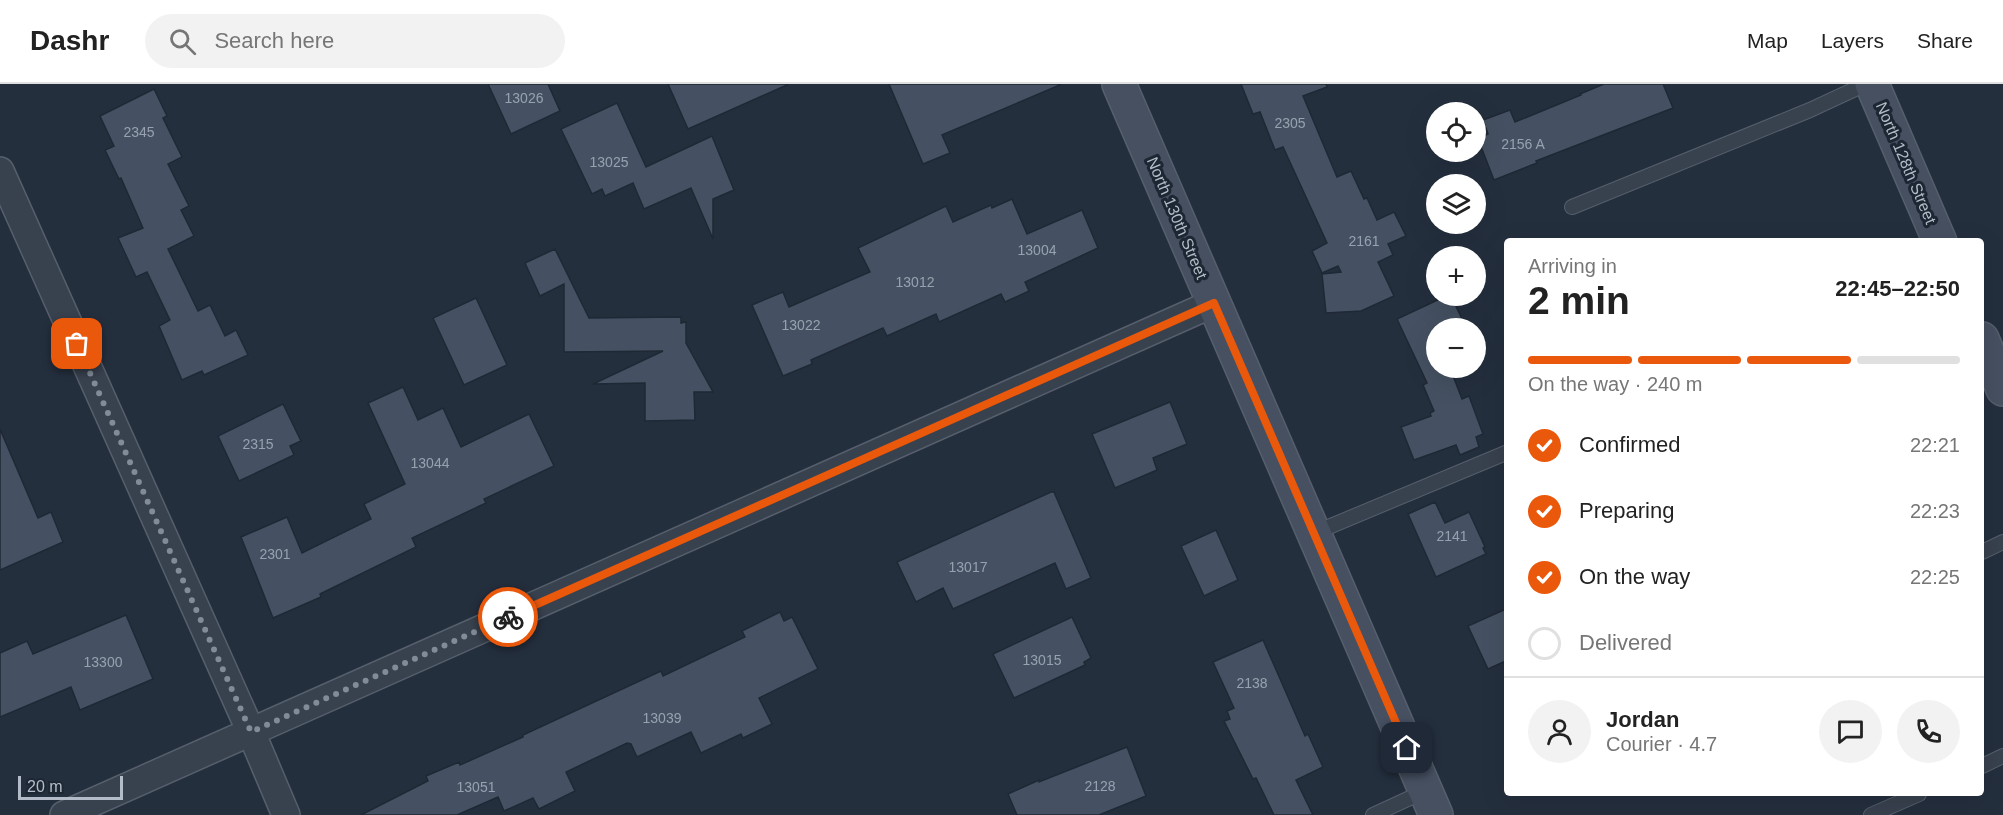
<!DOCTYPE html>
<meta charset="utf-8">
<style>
body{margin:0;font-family:Helvetica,sans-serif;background:#f2f2f2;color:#222;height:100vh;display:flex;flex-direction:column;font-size:22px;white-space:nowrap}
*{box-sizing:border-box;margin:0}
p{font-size:20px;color:#767676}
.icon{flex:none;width:33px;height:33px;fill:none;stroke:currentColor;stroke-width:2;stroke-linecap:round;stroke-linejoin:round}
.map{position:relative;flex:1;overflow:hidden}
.drawer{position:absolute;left:1504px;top:154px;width:480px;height:558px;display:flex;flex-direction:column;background:#fff;border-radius:6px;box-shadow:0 6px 24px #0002}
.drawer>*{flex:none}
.fabs{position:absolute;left:1426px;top:18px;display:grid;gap:12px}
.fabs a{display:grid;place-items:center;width:60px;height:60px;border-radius:50%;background:#fff;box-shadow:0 6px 24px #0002;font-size:30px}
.scale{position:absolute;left:18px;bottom:15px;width:105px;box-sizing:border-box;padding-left:6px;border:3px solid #b4bcc9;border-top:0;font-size:16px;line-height:21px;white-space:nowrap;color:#b4bcc9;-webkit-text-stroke:4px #1d2633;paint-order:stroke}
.pin{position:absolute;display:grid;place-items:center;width:51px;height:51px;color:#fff;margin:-26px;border-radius:12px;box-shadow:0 3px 9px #0006}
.courier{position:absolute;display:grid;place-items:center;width:60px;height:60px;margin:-30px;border:4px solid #ea580c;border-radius:50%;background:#fff;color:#222;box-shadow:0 2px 8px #0007}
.head em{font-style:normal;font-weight:800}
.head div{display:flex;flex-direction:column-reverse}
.head{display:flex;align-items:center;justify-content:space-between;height:102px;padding:0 24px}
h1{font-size:39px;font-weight:800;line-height:45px}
.bar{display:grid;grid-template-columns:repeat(4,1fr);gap:9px 6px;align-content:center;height:72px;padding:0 24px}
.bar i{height:8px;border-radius:4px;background:#e0e0e0}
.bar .active{background:#ea580c}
.bar p{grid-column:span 4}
.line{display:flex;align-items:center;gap:15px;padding:0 24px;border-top:2px solid #e0e0e0}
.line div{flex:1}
.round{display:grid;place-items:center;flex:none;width:63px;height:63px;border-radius:32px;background:#f2f2f2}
ol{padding:0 24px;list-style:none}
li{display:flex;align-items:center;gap:18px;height:66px}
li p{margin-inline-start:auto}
li .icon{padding:6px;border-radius:50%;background:#ea580c;color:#fff;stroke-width:4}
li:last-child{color:#767676}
li i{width:33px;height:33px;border:3px solid #e0e0e0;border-radius:50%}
header{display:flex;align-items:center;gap:36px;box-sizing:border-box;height:84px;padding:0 30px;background:#fff;border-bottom:2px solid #e0e0e0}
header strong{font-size:28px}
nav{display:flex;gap:33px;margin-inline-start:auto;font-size:21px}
.search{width:420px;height:54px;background:#f2f2f2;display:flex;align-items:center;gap:15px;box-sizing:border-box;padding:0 21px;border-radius:33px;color:#767676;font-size:22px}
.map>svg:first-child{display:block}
.building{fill:#455162;stroke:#1f2835;stroke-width:1.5}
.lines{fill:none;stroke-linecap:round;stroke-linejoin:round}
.lane-casing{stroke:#565f6c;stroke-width:16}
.street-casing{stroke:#565f6c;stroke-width:30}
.secondary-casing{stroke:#565f6c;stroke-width:36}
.lane{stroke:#38414e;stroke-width:14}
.street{stroke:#38414e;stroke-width:27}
.secondary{stroke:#465061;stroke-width:33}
.done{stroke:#828b98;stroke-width:6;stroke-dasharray:0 10.8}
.route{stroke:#ea580c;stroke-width:8}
.labels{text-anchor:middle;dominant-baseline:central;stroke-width:6;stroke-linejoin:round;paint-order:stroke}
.number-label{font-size:14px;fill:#98a1af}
.street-label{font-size:16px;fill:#b4bcc9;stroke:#1d2633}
</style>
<header>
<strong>Dashr</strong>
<div class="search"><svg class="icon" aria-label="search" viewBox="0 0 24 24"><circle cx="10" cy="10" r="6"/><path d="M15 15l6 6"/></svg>Search here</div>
<nav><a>Map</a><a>Layers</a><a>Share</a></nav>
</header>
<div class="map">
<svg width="2003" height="731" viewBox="0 0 2003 731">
<rect width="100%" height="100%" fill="#242f3e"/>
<g class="building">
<path d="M 488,0 L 548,0 L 560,27 L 511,50 Z"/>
<path d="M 668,0 L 789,0 L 688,45 Z"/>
<path d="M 889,0 L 1062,0 L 942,51 L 950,69 L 923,80 Z"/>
<path d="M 1241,0 L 1326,0 L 1327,3 L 1303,12 L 1337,93 L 1351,87 L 1364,115 L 1367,114 L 1377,136 L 1394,128 L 1406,152 L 1388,160 L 1393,171 L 1378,178 L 1394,212 L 1361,227 L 1326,229 L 1322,190 L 1341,188 L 1338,182 L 1322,189 L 1312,167 L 1327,159 L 1283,63 L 1275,66 L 1260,28 L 1253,30 Z"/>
<path d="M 1604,0 L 1663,0 L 1673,24 L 1536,77 L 1537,79 L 1494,96 L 1478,55 L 1488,50 L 1483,36 L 1510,26 L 1515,38 L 1581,11 L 1580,10 Z"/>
<path d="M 154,5 L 167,32 L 163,34 L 182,73 L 168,80 L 189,122 L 181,126 L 194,152 L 168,165 L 198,227 L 210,221 L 225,252 L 236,246 L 248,271 L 204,291 L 202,287 L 182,296 L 159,242 L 170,236 L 147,188 L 136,193 L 118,154 L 143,144 L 121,94 L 119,95 L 105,66 L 114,62 L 100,32 Z"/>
<path d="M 617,19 L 646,83 L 712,52 L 734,106 L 713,115 L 713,155 L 691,104 L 644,125 L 633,99 L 605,112 L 602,105 L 592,110 L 561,45 Z"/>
<path d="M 1012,115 L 1027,150 L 1082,126 L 1098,164 L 1025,198 L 1029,207 L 1005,218 L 1001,210 L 939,238 L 936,230 L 887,252 L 883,244 L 811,276 L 812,280 L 783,292 L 752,221 L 783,208 L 789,223 L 870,188 L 858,164 L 946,122 L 953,138 L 991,121 L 992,124 Z"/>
<path d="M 555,165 L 589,234 L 681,233 L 681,239 L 686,238 L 686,259 L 713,308 L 694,308 L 695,336 L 645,337 L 645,299 L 593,300 L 663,267 L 564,268 L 564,200 L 540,212 L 525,179 Z"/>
<path d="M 1446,212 L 1451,212 L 1464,239 L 1451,244 L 1437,244 L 1437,284 L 1450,284 L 1462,315 L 1469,312 L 1483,350 L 1476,353 L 1479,363 L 1460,371 L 1456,361 L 1414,376 L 1401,343 L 1431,332 L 1430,329 L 1434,327 L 1423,301 L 1427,299 L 1397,235 Z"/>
<path d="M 476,214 L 507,281 L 464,301 L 433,234 Z"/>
<path d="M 403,303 L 418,336 L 443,324 L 461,363 L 529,330 L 554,382 L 484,415 L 486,419 L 412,454 L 416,463 L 320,510 L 321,513 L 273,534 L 241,453 L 287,433 L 302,469 L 371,435 L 364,420 L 405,400 L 368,319 Z"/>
<path d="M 1170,318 L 1187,360 L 1153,374 L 1157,386 L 1115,404 L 1092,350 Z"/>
<path d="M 283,320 L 301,357 L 290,362 L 294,371 L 239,397 L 218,352 Z"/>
<path d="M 0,345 L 38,434 L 51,428 L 63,458 L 0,486 Z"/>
<path d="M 1051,408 L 1054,408 L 1091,494 L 1066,505 L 1055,479 L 953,525 L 943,504 L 916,518 L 897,478 Z"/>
<path d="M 1435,418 L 1445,439 L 1469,428 L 1485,463 L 1483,464 L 1486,470 L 1436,493 L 1408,430 Z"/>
<path d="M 1216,446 L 1238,496 L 1204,512 L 1181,462 Z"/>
<path d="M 1508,524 L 1508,576 L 1488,585 L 1468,542 Z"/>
<path d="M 780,528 L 784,537 L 792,533 L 818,585 L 759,614 L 772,640 L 743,654 L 741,650 L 701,669 L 691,648 L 637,673 L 631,660 L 627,659 L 566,688 L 575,707 L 539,725 L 533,714 L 504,727 L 498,713 L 457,731 L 361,731 L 428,697 L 426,692 L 459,678 L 460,681 L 523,653 L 523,651 L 661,587 L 663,592 L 745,553 L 742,547 Z"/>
<path d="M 126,531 L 153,595 L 80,626 L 71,603 L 0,633 L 0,569 L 27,557 L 33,570 Z"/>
<path d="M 1072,533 L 1091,574 L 1084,578 L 1085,581 L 1014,614 L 993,570 Z"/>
<path d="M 1263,556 L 1305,652 L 1308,650 L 1323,683 L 1296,696 L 1313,731 L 1274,731 L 1256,694 L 1253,695 L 1224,637 L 1230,635 L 1227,627 L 1234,624 L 1213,578 Z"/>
<path d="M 1127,663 L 1146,712 L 1099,731 L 1017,731 L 1008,710 L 1039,696 L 1039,698 Z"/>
</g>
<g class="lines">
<defs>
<g id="lane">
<path d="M 1572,123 L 1810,26 L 1866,0"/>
<path d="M 1314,449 L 1508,368"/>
<path d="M 1982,468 L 2003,458"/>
<path d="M 1982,682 L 2003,672"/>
<path d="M 1373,731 L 1425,707"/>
<path d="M 1871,731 L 1919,710"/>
</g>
<g id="street">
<path d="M 0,87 L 251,648 L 286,731"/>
<path d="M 64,731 L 1214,219"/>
</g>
<g id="secondary">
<path d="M 1119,0 L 1436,731"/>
<path d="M 1872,0 L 1940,158"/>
<path d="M 1982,255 L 2003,305"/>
</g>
</defs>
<use href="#lane" class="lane-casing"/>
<use href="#street" class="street-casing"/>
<use href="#secondary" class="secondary-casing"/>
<use href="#lane" class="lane"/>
<use href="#street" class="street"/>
<use href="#secondary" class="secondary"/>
</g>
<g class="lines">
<path class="done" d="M 77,260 L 251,648 L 508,533"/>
<path class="route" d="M 508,533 L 1214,219 L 1407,664"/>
</g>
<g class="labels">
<g class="number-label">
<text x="524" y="14">13026</text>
<text x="1290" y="39">2305</text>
<text x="139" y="48">2345</text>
<text x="1523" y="60">2156 A</text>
<text x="609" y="78">13025</text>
<text x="1364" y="157">2161</text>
<text x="1037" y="166">13004</text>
<text x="915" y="198">13012</text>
<text x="801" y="241">13022</text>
<text x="258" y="360">2315</text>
<text x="430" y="379">13044</text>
<text x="1452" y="452">2141</text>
<text x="275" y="470">2301</text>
<text x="968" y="483">13017</text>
<text x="1042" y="576">13015</text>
<text x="103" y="578">13300</text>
<text x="1252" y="599">2138</text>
<text x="662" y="634">13039</text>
<text x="1100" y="702">2128</text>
<text x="476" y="703">13051</text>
</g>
<g class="street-label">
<text transform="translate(1906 79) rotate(67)">North 128th Street</text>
<text transform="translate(1177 134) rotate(67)">North 130th Street</text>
</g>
</g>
</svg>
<div class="fabs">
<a><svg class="icon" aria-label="locate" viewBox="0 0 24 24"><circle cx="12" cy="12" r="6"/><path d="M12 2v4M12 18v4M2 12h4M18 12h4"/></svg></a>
<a><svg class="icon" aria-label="layers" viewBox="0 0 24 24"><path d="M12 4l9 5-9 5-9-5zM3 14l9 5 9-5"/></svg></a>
<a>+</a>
<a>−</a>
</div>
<div class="scale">20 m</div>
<div class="pin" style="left:77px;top:260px;background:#ea580c"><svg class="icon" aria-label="bag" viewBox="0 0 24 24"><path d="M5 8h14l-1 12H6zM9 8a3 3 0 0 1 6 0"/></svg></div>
<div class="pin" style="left:1407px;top:664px;background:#1f2937"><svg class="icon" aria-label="home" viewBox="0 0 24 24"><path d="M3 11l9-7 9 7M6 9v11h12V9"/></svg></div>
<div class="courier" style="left:508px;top:533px"><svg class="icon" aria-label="bike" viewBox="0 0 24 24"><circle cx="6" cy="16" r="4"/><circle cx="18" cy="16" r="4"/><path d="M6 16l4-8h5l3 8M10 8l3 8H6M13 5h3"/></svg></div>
<section class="drawer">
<div class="head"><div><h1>2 min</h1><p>Arriving in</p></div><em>22:45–22:50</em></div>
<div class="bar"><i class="active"></i><i class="active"></i><i class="active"></i><i></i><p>On the way · 240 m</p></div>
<ol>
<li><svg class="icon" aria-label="check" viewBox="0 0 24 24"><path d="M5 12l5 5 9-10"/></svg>Confirmed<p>22:21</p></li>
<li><svg class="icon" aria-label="check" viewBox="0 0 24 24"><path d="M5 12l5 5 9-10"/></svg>Preparing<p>22:23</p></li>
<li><svg class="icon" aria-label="check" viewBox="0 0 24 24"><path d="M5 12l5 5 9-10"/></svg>On the way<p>22:25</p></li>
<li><i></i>Delivered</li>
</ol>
<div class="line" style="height:108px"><a class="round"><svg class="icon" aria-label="person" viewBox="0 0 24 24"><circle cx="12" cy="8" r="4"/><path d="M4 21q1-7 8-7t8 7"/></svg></a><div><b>Jordan</b><p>Courier · 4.7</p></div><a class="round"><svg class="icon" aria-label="chat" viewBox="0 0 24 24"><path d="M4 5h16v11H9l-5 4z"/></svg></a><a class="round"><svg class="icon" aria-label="phone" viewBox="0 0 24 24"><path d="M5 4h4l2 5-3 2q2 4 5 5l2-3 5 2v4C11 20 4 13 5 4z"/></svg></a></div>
</section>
</div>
